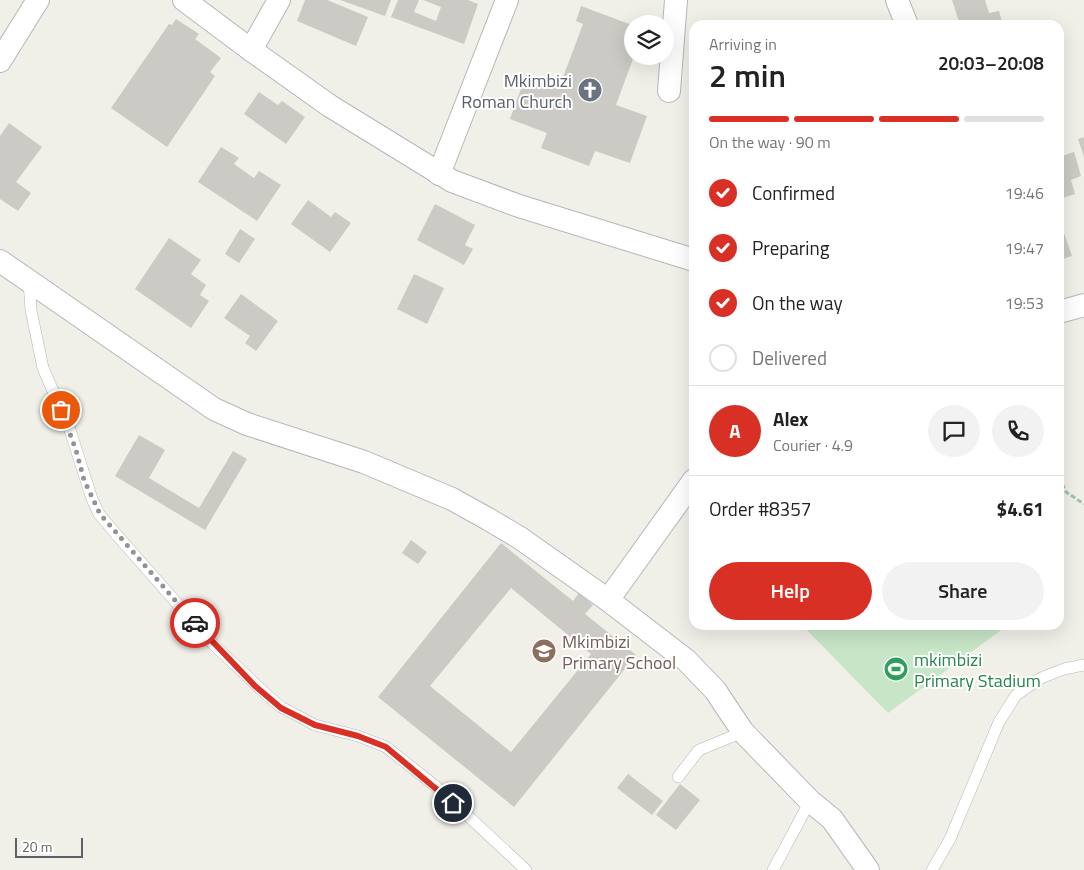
<!DOCTYPE html>
<meta charset="utf-8">
<style>
body{margin:0;font-family:"Titillium Web",sans-serif;background:#f2f2f2;color:#222;height:100vh;display:flex;flex-direction:column;font-size:19px;white-space:nowrap}
*{box-sizing:border-box;margin:0}
p{font-size:16px;color:#767676}
.icon{flex:none;width:28px;height:28px;fill:none;stroke:currentColor;stroke-width:2;stroke-linecap:round;stroke-linejoin:round}
.map{position:relative;flex:1;overflow:hidden}
.sheet{position:absolute;left:689px;top:20px;width:375px;height:610px;display:flex;flex-direction:column;background:#fff;border-radius:15px;box-shadow:0 5px 20px #0002}
.sheet>*{flex:none}
.controls{position:absolute;left:624px;top:15px;display:grid;gap:10px}
.controls a{display:grid;place-items:center;width:50px;height:50px;border-radius:50%;background:#fff;box-shadow:0 5px 20px #0002;font-size:25px}
.scale{position:absolute;left:15px;bottom:12px;width:68px;box-sizing:border-box;padding-left:5px;border:2px solid #5f6267;border-top:0;font-size:14px;line-height:18px;white-space:nowrap;color:#5f6267;-webkit-text-stroke:4px #fff;paint-order:stroke}
.pin{position:absolute;display:grid;place-items:center;width:42px;height:42px;color:#fff;margin:-21px;border:2px solid #fff;border-radius:50%;box-shadow:0 1px 5px #0007}
.courier{position:absolute;display:grid;place-items:center;width:50px;height:50px;margin:-25px;border:4px solid #d93025;border-radius:50%;background:#fff;color:#222;box-shadow:0 1px 6px #0007}
.overview em{font-style:normal;font-weight:600}
.overview div{display:flex;flex-direction:column-reverse}
.overview{display:flex;align-items:center;justify-content:space-between;height:85px;padding:0 20px}
h1{font-size:32px;font-weight:600;line-height:38px}
.bar{display:grid;grid-template-columns:repeat(4,1fr);gap:8px 5px;align-content:center;height:60px;padding:0 20px}
.bar i{height:6px;border-radius:4px;background:#e0e0e0}
.bar .on{background:#d93025}
.bar p{grid-column:span 4}
.line{display:flex;align-items:center;gap:12px;padding:0 20px;border-top:1px solid #e0e0e0}
.line div{flex:1}
.round{display:grid;place-items:center;flex:none;width:52px;height:52px;border-radius:26px;background:#f2f2f2}
ol{padding:0 20px;list-style:none}
li{display:flex;align-items:center;gap:15px;height:55px}
li p{margin-inline-start:auto}
li .icon{padding:5px;border-radius:50%;background:#d93025;color:#fff;stroke-width:4}
li:last-child{color:#767676}
li i{width:28px;height:28px;border:2px solid #e0e0e0;border-radius:50%}
.primary-button{display:flex;gap:10px;margin-top:auto;padding:10px 20px}
.primary-button a{flex:1;height:58px;border-radius:30px;background:#d93025;color:#fff;font-size:20px;font-weight:600;line-height:58px;text-align:center}
.primary-button a+a{background:#f2f2f2;color:#222}
.map>svg:first-child{display:block}
.green{fill:#c6e6c7}
.building{fill:#cccac4;fill-rule:evenodd}
.lines{fill:none;stroke-linecap:round;stroke-linejoin:round}
.lane-casing{stroke:#b5b7bb;stroke-width:12}
.street-casing{stroke:#b5b7bb;stroke-width:24}
.path{stroke:#9ec4ab;stroke-width:3;stroke-dasharray:5 2.5;stroke-linecap:butt}
.lane{stroke:#fff;stroke-width:11}
.street{stroke:#fff;stroke-width:22}
.done{stroke:#929394;stroke-width:5;stroke-dasharray:0 9}
.route{stroke:#d93025;stroke-width:6}
.labels{text-anchor:middle;dominant-baseline:central;stroke-width:4;stroke-linejoin:round;paint-order:stroke}
.worship-label{font-size:18px;fill:#5b616d;stroke:#fff;text-anchor:end}
.education-label{font-size:18px;fill:#785e54;stroke:#fff;text-anchor:start}
.leisure-label{font-size:18px;fill:#27864d;stroke:#fff;text-anchor:start}
</style>
<div class="map">
<svg width="1084" height="870" viewBox="0 0 1084 870">
<rect width="100%" height="100%" fill="#f0efe8"/>
<path class="green" d="M 802,625 L 1008,625 L 888,713 Z"/>
<g class="building">
<path d="M 305,0 L 327,0 L 368,17 L 356,46 L 297,21 Z"/>
<path d="M 340,0 L 391,0 L 385,16 Z"/>
<path d="M 398,0 L 419,0 L 414,12 L 436,21 L 441,7 L 423,0 L 468,0 L 478,4 L 464,44 L 391,17 Z"/>
<path d="M 952,0 L 985,0 L 989,13 L 999,11 L 1003,25 L 960,25 Z"/>
<path d="M 581,6 L 632,25 L 632,56 L 634,56 L 616,105 L 647,116 L 630,163 L 595,151 L 589,166 L 541,148 L 547,133 L 510,119 L 526,75 L 559,88 L 583,24 L 576,21 Z"/>
<path d="M 176,19 L 199,34 L 195,39 L 221,58 L 210,72 L 215,76 L 167,147 L 111,108 L 169,24 L 172,25 Z"/>
<path d="M 259,92 L 278,105 L 282,101 L 305,117 L 286,144 L 244,114 Z"/>
<path d="M 9,123 L 42,147 L 16,182 L 31,193 L 18,211 L 0,199 L 0,136 Z"/>
<path d="M 1084,137 L 1084,157 L 1078,139 Z"/>
<path d="M 221,147 L 239,158 L 234,164 L 254,178 L 259,171 L 281,185 L 257,221 L 198,182 Z"/>
<path d="M 1074,152 L 1081,176 L 1071,180 L 1075,194 L 1059,199 L 1059,157 Z"/>
<path d="M 308,200 L 331,217 L 335,212 L 351,223 L 330,252 L 291,224 Z"/>
<path d="M 435,204 L 475,225 L 465,245 L 473,249 L 464,265 L 417,240 Z"/>
<path d="M 1062,227 L 1072,256 L 1059,260 L 1059,228 Z"/>
<path d="M 240,229 L 255,239 L 239,263 L 225,254 Z"/>
<path d="M 169,238 L 201,260 L 191,274 L 206,285 L 200,295 L 209,301 L 191,328 L 135,289 Z"/>
<path d="M 414,274 L 444,288 L 427,324 L 397,309 Z"/>
<path d="M 241,294 L 278,321 L 256,351 L 245,343 L 250,336 L 224,318 Z"/>
<path d="M 139,435 L 165,450 L 149,478 L 199,508 L 233,451 L 247,459 L 205,530 L 115,476 Z"/>
<path d="M 411,540 L 427,552 L 418,564 L 402,553 Z"/>
<path d="M 501,543 L 573,601 L 579,593 L 593,605 L 585,614 L 636,655 L 514,807 L 378,697 ZM 511,588 L 591,654 L 511,752 L 430,686 Z"/>
<path d="M 628,774 L 663,801 L 652,815 L 617,788 Z"/>
<path d="M 680,784 L 700,800 L 676,830 L 656,815 Z"/>
</g>
<g class="lines">
<defs>
<g id="lane">
<path d="M 29,282 L 31,310 L 43,368 L 70,430 L 92,499 L 99,514 L 115,533 L 212,643 L 269,697 L 281,707 L 315,725 L 358,736 L 386,747 L 439,789 L 526,870"/>
<path d="M 678,777 L 699,750 L 743,732"/>
<path d="M 773,870 L 810,801"/>
<path d="M 932,870 L 950,839 L 999,722 L 1016,695 L 1041,678 L 1064,669 L 1084,665"/>
</g>
<g id="street">
<path d="M 184,0 L 251,50 L 330,106 L 452,181 L 519,206 L 694,260"/>
<path d="M 897,0 L 907,25"/>
<path d="M 251,50 L 279,0"/>
<path d="M 0,61 L 38,0"/>
<path d="M 669,91 L 676,0"/>
<path d="M 439,174 L 507,0"/>
<path d="M 0,261 L 214,409 L 247,424 L 364,462 L 452,499 L 488,519 L 520,538 L 608,600 L 686,660 L 715,690 L 743,732 L 810,801 L 832,819 L 868,870"/>
<path d="M 1059,312 L 1084,305"/>
<path d="M 608,600 L 694,480"/>
</g>
</defs>
<use href="#lane" class="lane-casing"/>
<use href="#street" class="street-casing"/>
<path class="path" d="M 1059,477 L 1066,492 L 1084,504"/>
<use href="#lane" class="lane"/>
<use href="#street" class="street"/>
</g>
<g class="lines">
<path class="done" d="M 61,410 L 76,450 L 84,480 L 100,514 L 195,623"/>
<path class="route" d="M 195,623 L 255,686 L 281,708 L 315,725 L 358,736 L 386,747 L 453,803"/>
</g>
<defs>
<symbol id="church-disc" viewBox="-11 -11 22 22"><circle r="9.5" fill="#6b7280" stroke="#fff"/><path d="M-1.2-6h2.4v3.5h3.3v2.4h-3.3V6h-2.4V-.1h-3.3v-2.4h3.3Z" fill="#fff"/></symbol>
<symbol id="school-disc" viewBox="-11 -11 22 22"><circle r="9.5" fill="#8d6e63" stroke="#fff"/><path d="M0-5L7-2L0 1L-7-2ZM-4 1L0 2.5L4 1V4Q0 6-4 4Z" fill="#fff"/></symbol>
<symbol id="stadium-disc" viewBox="-11 -11 22 22"><circle r="9.5" fill="#2e9e5b" stroke="#fff"/><path d="M0-5a6.5 5 0 1 0 0 10a6.5 5 0 1 0 0-10ZM-3.5-1.8h7v3.6h-7Z" fill="#fff"/></symbol>
</defs>
<g fill-rule="evenodd">
<use href="#church-disc" x="576" y="76" width="28" height="28"/>
<use href="#school-disc" x="530" y="637" width="28" height="28"/>
<use href="#stadium-disc" x="882" y="655" width="28" height="28"/>
</g>
<g class="labels">
<g class="worship-label">
<text x="572" y="80">Mkimbizi<tspan x="572" dy="21">Roman Church</tspan></text>
</g>
<g class="education-label">
<text x="562" y="641">Mkimbizi<tspan x="562" dy="21">Primary School</tspan></text>
</g>
<g class="leisure-label">
<text x="914" y="659">mkimbizi<tspan x="914" dy="21">Primary Stadium</tspan></text>
</g>
</g>
</svg>
<div class="controls">
<a><svg class="icon" aria-label="layers" viewBox="0 0 24 24"><path d="M12 4l9 5-9 5-9-5zM3 14l9 5 9-5"/></svg></a>
</div>
<div class="scale">20 m</div>
<div class="pin" style="left:61px;top:410px;background:#ea580c"><svg class="icon" aria-label="bag" viewBox="0 0 24 24"><path d="M5 8h14l-1 12H6zM9 8a3 3 0 0 1 6 0"/></svg></div>
<div class="pin" style="left:453px;top:803px;background:#1f2937"><svg class="icon" aria-label="home" viewBox="0 0 24 24"><path d="M3 11l9-7 9 7M6 9v11h12V9"/></svg></div>
<div class="courier" style="left:195px;top:623px"><svg class="icon" aria-label="car" viewBox="0 0 24 24"><path d="M5 17H2v-5l4-1 3-4h7l3 4 3 1v5h-3M9 17h6M6 11h13"/><circle cx="7" cy="17" r="2"/><circle cx="17" cy="17" r="2"/></svg></div>
<section class="sheet">
<div class="overview"><div><h1>2 min</h1><p>Arriving in</p></div><em>20:03–20:08</em></div>
<div class="bar"><i class="on"></i><i class="on"></i><i class="on"></i><i></i><p>On the way · 90 m</p></div>
<ol>
<li><svg class="icon" aria-label="check" viewBox="0 0 24 24"><path d="M5 12l5 5 9-10"/></svg>Confirmed<p>19:46</p></li>
<li><svg class="icon" aria-label="check" viewBox="0 0 24 24"><path d="M5 12l5 5 9-10"/></svg>Preparing<p>19:47</p></li>
<li><svg class="icon" aria-label="check" viewBox="0 0 24 24"><path d="M5 12l5 5 9-10"/></svg>On the way<p>19:53</p></li>
<li><i></i>Delivered</li>
</ol>
<div class="line" style="height:90px"><b class="round" style="background:#d93025;color:#fff">A</b><div><b>Alex</b><p>Courier · 4.9</p></div><a class="round"><svg class="icon" aria-label="chat" viewBox="0 0 24 24"><path d="M4 5h16v11H9l-5 4z"/></svg></a><a class="round"><svg class="icon" aria-label="phone" viewBox="0 0 24 24"><path d="M5 4h4l2 5-3 2q2 4 5 5l2-3 5 2v4C11 20 4 13 5 4z"/></svg></a></div>
<div class="line" style="height:65px"><div>Order #8357</div><b>$4.61</b></div>
<div class="primary-button"><a>Help</a><a>Share</a></div>
</section>
</div>
